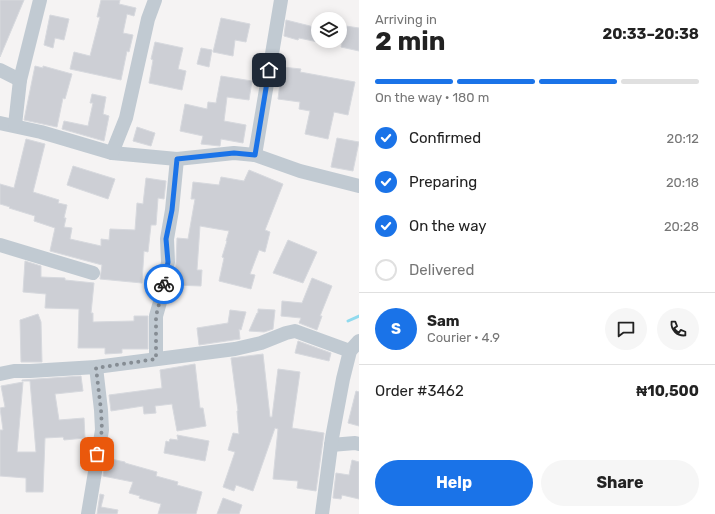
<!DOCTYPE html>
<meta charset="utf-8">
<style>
body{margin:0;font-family:Rubik,sans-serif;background:#f6f6f6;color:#222;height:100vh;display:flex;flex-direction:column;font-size:15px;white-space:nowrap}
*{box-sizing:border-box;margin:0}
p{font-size:13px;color:#767676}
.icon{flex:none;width:22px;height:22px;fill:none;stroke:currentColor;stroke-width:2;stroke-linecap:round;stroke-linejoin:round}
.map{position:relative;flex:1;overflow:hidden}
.side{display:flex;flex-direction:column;background:#fff;width:356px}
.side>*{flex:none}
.controls{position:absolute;left:311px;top:12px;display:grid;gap:8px}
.controls a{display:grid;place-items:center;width:36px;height:36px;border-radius:50%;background:#fff;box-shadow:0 2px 10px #0003;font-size:20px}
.pin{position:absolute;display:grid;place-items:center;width:34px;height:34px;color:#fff;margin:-17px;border-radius:8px;box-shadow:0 2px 6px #0006}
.courier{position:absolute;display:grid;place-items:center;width:40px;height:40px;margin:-20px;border:3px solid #1a73e8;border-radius:50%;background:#fff;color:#222;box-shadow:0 1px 5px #0007}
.summary em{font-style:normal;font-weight:700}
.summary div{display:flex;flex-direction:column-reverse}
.summary{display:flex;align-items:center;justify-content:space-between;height:68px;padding:0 16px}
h1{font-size:26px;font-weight:700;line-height:30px}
.bar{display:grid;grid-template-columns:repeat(4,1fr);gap:6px 4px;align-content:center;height:48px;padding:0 16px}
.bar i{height:5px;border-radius:3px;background:#e0e0e0}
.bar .current{background:#1a73e8}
.bar p{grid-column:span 4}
.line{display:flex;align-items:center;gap:10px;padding:0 16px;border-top:1px solid #e0e0e0}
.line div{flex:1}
.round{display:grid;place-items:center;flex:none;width:42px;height:42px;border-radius:21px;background:#f6f6f6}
ol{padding:0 16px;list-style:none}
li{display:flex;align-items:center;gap:12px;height:44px}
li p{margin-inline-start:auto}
li .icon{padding:4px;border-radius:50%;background:#1a73e8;color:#fff;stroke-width:4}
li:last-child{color:#767676}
li i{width:22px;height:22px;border:2px solid #e0e0e0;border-radius:50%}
.primary-button{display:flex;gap:8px;margin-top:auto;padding:8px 16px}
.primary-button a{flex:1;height:46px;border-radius:24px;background:#1a73e8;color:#fff;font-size:16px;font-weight:700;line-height:46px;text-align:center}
.primary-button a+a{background:#f6f6f6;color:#222}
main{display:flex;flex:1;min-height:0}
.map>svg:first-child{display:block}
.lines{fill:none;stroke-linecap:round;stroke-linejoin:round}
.stream{stroke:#90daee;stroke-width:3}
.building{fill:#cdcfd5;stroke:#d7d9de}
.minor{stroke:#c1cad2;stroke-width:14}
.done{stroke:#868d94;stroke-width:4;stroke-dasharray:0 7.2}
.route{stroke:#1a73e8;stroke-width:5}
</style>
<main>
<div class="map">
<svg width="359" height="514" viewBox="0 0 359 514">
<rect width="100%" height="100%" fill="#f5f3f3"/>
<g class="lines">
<path class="stream" d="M 348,321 L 359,316"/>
</g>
<g class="building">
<path d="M 0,0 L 24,0 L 0,57 Z"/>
<path d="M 101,0 L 120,0 L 119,4 L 136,8 L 134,16 L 127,14 L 123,33 L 133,35 L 129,52 L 127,51 L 121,80 L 70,69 L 74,52 L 90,56 L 100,17 L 97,17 Z"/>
<path d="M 50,15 L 69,19 L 64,40 L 55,38 L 53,48 L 44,45 Z"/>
<path d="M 221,18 L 250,24 L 246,42 L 235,40 L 233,56 L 213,52 Z"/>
<path d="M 286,20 L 318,28 L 318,42 L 299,38 L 298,40 L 284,36 Z"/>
<path d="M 346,26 L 359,28 L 359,51 L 341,47 Z"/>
<path d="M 155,42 L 183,48 L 178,69 L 186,71 L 182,90 L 149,83 L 153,60 L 151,59 Z"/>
<path d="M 201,48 L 212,50 L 209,67 L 197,64 Z"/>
<path d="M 35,66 L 43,68 L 43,66 L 72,74 L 65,99 L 63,98 L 57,127 L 24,120 Z"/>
<path d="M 282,67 L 301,69 L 300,72 L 355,82 L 348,115 L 334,112 L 328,139 L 305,134 L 310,111 L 299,109 L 300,102 L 278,99 Z"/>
<path d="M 221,76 L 252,81 L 249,100 L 227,97 L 224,121 L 246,125 L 243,143 L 221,139 L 220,146 L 201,144 L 203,136 L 180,131 L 185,104 L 207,109 L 208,102 L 216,103 Z"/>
<path d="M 92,94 L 106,97 L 103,114 L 109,116 L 104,141 L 62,129 L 64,121 L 88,126 L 93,103 L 90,103 Z"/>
<path d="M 137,127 L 155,133 L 151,146 L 133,141 Z"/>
<path d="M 337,138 L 359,142 L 353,171 L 331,167 Z"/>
<path d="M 26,139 L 45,144 L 33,192 L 59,200 L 58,203 L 67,205 L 64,218 L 66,218 L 64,227 L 72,228 L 70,239 L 101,246 L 101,239 L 109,240 L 110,229 L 135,230 L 137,203 L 143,204 L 146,178 L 166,181 L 164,199 L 158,198 L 156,225 L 151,225 L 148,252 L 144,251 L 142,283 L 100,279 L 102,265 L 50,251 L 55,228 L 34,221 L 35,216 L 9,208 L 10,207 L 0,204 L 0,184 L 14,188 Z"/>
<path d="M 73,166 L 115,179 L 108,199 L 67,185 Z"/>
<path d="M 249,170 L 283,184 L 265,230 L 270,232 L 265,252 L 259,250 L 250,274 L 255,275 L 251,289 L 219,281 L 224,258 L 222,257 L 227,241 L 226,241 L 229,231 L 200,226 L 197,270 L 202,270 L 201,286 L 174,285 L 176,262 L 177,238 L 188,239 L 195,199 L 191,199 L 193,182 L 219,185 L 221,177 L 244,181 Z"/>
<path d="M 288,240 L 317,252 L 303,283 L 273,273 Z"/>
<path d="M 25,261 L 41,266 L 41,277 L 65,278 L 65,280 L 94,283 L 91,313 L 93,313 L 93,322 L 134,321 L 134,316 L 148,316 L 148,349 L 122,349 L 122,353 L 105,354 L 105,348 L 78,348 L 79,309 L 45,308 L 46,294 L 23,292 Z"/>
<path d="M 312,278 L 332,286 L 320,316 L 322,316 L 317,330 L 299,323 L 301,318 L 281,316 L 282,301 L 302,303 Z"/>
<path d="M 258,309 L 275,310 L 273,329 L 264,332 L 249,331 L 257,313 L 258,313 Z"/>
<path d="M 230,310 L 246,312 L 241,330 L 239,329 L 240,339 L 199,345 L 197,328 L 228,323 Z"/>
<path d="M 38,314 L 41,322 L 42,362 L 21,362 L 20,320 Z"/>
<path d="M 298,341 L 331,353 L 329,361 L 295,353 Z"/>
<path d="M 263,354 L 270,417 L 272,417 L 278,369 L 300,372 L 292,428 L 324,433 L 316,491 L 297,488 L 298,481 L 273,479 L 278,429 L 275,428 L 253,491 L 236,485 L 234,491 L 223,487 L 235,452 L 228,450 L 233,433 L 239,434 L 237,411 L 238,411 L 231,358 Z"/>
<path d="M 195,364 L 200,408 L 203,408 L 206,426 L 177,431 L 172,404 L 155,406 L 156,413 L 144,414 L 143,406 L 111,411 L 109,395 L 162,388 L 160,370 Z"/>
<path d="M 81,376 L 83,391 L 55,394 L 59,420 L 84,418 L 85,438 L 64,440 L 63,437 L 45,438 L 43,492 L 26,492 L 26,478 L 0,476 L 0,430 L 3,430 L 0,408 L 5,407 L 1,386 L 23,382 L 17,452 L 36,452 L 30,381 L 22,381 L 22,380 Z"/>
<path d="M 356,391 L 359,392 L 359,426 L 348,423 Z"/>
<path d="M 177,435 L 209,441 L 205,461 L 164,453 L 166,441 L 169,442 L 170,439 L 178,440 Z"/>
<path d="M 106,458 L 125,462 L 125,463 L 157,472 L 156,476 L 178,482 L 177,485 L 202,492 L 196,514 L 158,514 L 161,504 L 139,498 L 140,496 L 129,493 L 133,482 L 103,476 Z"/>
<path d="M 352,460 L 359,462 L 359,499 L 342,495 L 341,499 L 333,498 L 336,473 L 349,475 Z"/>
<path d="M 100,494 L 104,495 L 101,507 L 118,510 L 117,514 L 97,514 Z"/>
<path d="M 223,498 L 242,505 L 239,514 L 217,514 Z"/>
</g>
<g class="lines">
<g class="minor">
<path d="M 0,70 L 20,80"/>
<path d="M 0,123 L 41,132 L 112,153 L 177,159 L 234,153 L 255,155 L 300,171 L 359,186"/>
<path d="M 15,125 L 20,80 L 40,0"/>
<path d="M 112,153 L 126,118 L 148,19 L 155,0"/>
<path d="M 255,155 L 281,0"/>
<path d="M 0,245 L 93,273"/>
<path d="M 156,359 L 156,316 L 162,295 L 168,262 L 167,239 L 172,210 L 177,159"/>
<path d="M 0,374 L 14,371 L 30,371 L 96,367 L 235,349 L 261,343 L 286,333 L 295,331 L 350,351"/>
<path d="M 331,445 L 355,443 L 359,444"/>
<path d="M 88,514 L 102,430 L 101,410 L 96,367"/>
<path d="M 322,514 L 332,438 L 343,379 L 350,351 L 359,341"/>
</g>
</g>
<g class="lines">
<path class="done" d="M 97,454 L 102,430 L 101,410 L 96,368 L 156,359 L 156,316 L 164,284"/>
<path class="route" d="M 164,284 L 168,262 L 166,239 L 172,210 L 177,159 L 234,153 L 255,155 L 269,70"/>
</g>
</svg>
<div class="controls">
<a><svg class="icon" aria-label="layers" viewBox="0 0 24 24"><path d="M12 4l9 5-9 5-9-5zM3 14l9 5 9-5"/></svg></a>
</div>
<div class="pin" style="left:97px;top:454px;background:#ea580c"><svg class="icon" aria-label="bag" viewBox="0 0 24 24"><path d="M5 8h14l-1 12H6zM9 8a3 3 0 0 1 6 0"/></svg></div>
<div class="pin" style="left:269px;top:70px;background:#1f2937"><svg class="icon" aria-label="home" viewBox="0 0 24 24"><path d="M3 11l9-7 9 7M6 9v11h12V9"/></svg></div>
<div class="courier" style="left:164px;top:284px"><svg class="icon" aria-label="bike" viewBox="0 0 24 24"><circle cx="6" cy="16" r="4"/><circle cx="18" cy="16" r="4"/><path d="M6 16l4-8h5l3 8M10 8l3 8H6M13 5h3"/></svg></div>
</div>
<section class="side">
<div class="summary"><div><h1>2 min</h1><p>Arriving in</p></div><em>20:33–20:38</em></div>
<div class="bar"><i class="current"></i><i class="current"></i><i class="current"></i><i></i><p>On the way · 180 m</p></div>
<ol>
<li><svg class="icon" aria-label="check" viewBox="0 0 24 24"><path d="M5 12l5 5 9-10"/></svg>Confirmed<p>20:12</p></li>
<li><svg class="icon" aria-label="check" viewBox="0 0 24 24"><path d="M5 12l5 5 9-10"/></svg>Preparing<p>20:18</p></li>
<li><svg class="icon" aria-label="check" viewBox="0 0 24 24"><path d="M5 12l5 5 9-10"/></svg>On the way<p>20:28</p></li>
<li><i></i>Delivered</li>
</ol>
<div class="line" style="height:72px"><b class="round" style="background:#1a73e8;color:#fff">S</b><div><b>Sam</b><p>Courier · 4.9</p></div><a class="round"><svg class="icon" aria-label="chat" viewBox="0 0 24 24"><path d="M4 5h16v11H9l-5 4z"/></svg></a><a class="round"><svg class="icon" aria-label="phone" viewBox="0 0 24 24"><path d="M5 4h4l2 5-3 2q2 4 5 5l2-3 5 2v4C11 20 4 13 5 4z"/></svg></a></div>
<div class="line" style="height:52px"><div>Order #3462</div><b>₦10,500</b></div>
<div class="primary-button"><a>Help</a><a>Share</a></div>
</section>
</main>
